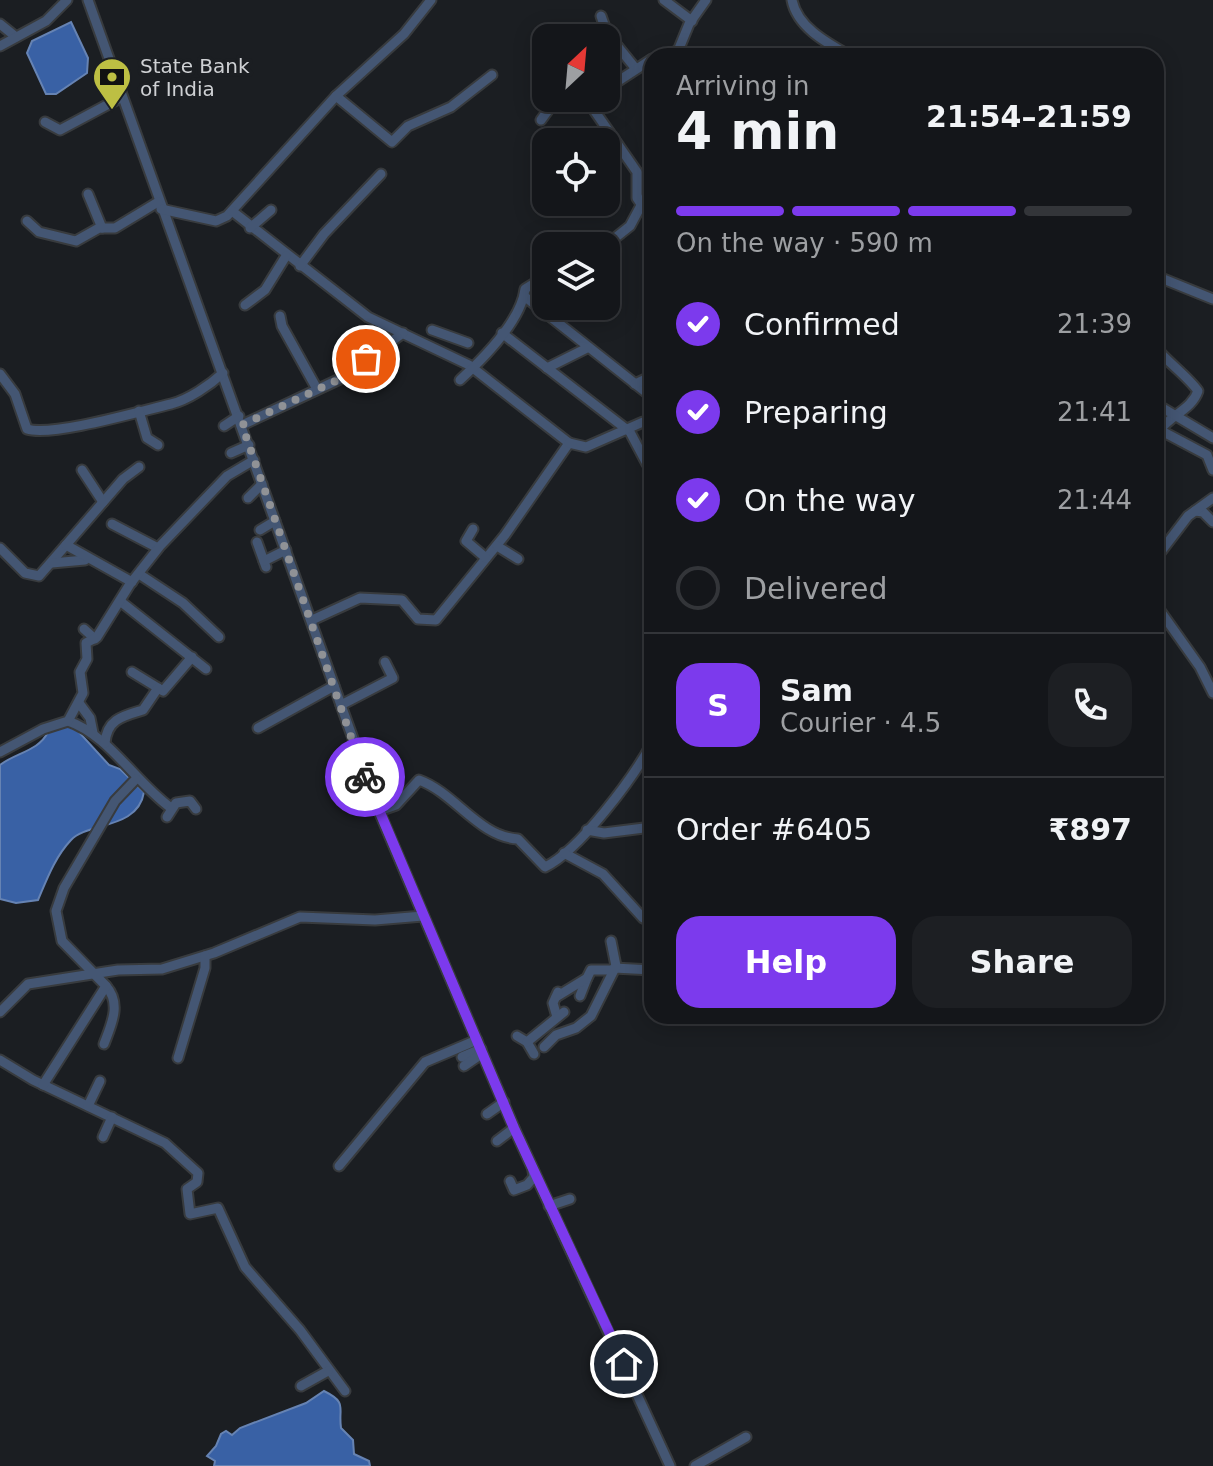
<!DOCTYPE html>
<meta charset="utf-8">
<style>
body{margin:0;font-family:"DejaVu Sans",sans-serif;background:#1d1f23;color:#f1f3f6;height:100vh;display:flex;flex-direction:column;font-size:30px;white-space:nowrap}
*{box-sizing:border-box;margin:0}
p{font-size:26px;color:#9d9fa2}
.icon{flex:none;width:44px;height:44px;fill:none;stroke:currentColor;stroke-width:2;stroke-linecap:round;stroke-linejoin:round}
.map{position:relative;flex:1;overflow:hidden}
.side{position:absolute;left:644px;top:48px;width:520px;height:976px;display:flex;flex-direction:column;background:#14161a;border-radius:24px;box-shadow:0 4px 20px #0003,0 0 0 2px #333539}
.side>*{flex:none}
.needle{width:52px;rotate:26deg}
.controls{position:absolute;left:532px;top:24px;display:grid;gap:16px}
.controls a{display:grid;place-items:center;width:88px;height:88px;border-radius:16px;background:#14161a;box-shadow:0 4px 20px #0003,0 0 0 2px #333539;font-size:40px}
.pin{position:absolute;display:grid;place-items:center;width:68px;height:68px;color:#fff;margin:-34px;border:4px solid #fff;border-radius:50%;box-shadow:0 2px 8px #0007}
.courier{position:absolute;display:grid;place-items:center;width:80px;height:80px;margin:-40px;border:6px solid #7c3aed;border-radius:50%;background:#fff;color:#222;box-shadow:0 2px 10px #0007}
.headline em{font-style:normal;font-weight:800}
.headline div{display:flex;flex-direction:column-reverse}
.headline{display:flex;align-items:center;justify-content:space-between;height:136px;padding:0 32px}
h1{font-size:52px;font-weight:800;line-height:60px}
.bar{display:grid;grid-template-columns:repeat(4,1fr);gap:12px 8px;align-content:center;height:96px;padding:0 32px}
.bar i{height:10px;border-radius:6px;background:#333539}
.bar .on{background:#7c3aed}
.bar p{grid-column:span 4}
.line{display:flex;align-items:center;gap:20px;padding:0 32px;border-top:2px solid #333539}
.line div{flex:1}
.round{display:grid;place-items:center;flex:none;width:84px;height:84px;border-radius:24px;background:#1d1f23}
ol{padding:0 32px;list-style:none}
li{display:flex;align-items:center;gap:24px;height:88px}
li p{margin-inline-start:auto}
li .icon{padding:8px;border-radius:50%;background:#7c3aed;color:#fff;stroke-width:4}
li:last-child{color:#9d9fa2}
li i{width:44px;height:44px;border:4px solid #333539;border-radius:50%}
.cta{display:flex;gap:16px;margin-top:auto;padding:16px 32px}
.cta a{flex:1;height:92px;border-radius:24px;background:#7c3aed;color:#fff;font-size:32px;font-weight:800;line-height:92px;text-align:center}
.cta a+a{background:#1d1f23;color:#f1f3f6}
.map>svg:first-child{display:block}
.water{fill:#3961a5;stroke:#6683b3;stroke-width:2}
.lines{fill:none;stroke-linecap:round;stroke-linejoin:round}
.minor-casing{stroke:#383b3e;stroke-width:13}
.minor{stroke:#445673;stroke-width:9}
.done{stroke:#909296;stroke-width:8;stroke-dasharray:0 14.4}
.route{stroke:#7c3aed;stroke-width:10}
.labels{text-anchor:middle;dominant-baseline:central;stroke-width:7;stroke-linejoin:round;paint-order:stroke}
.poi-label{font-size:20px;fill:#cfd1d4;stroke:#1b1e22;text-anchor:start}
</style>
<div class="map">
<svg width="1213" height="1466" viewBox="0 0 1213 1466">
<rect width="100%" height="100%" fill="#1b1e22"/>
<g class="water">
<path d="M 71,22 L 88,58 L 87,73 L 56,94 L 46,94 L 27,53 L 32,41 Z"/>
<path d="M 67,726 L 78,731 L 109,765 L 120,769 L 144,792 C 138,830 87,822 71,840 C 55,857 47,879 38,900 L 16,903 L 0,899 L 0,765 C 15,753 39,751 48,732 Z"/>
<path d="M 324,1391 C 348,1403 338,1407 341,1428 L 353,1440 L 354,1454 L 369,1461 L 370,1466 L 214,1466 L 215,1461 L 207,1456 L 216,1446 L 221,1434 L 226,1431 L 232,1435 L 240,1428 L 306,1403 Z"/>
</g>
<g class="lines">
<defs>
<g id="minor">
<path d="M 88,0 L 379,811 L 514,1128 L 670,1466"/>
<path d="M 664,0 L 692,21"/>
<path d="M 792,0 C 797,27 827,43 850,56"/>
<path d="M 601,16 L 607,33 L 636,69"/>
<path d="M 0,24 L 16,37"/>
<path d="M 0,46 L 46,21 L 67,0"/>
<path d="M 659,56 L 678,51"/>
<path d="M 682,56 L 678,51 L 689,24 L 706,0"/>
<path d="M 606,89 L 652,59"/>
<path d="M 336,96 L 392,142 L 408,126 L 451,107 L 492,75"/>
<path d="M 572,98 L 592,98"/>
<path d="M 587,100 L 637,172 L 637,198 L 641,204"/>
<path d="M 541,120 L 557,98"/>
<path d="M 45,122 L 60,130 L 120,98"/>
<path d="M 88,194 L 102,228"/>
<path d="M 161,209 L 216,221 L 227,216 L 336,96 L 404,34 L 431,0"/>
<path d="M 232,211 L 368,317 L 469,365 L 569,443 L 505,535 L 436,620 L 418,619 L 402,600 L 360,598 L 312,620"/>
<path d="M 27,221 L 39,232 L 76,241 L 99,228 L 115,228 L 158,202"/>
<path d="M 250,228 L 271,210"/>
<path d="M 605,246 L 630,226 L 652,185"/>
<path d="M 300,266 L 324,234 L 381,174"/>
<path d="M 1156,276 L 1213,299"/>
<path d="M 524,296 L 652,397"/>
<path d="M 245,305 L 265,290 L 286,256"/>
<path d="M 280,316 L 282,326 L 317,389"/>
<path d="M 432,330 L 468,343"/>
<path d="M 502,333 L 630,432 L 647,464"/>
<path d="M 1156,347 C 1160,356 1188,376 1198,391 C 1192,409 1171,415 1160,430"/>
<path d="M 547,368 L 587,348"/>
<path d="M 0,374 L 15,394 L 27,429 C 52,437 141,411 171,404 C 188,400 210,385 223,373"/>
<path d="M 460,380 C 484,358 521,321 525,289 L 546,276"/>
<path d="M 635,384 L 652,376"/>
<path d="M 1156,404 L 1213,438"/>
<path d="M 139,411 L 147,438 L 158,445"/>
<path d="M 242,425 L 342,378 L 403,333"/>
<path d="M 224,426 L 239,416"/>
<path d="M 1156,428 L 1207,455 L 1213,470"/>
<path d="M 569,443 L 586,447 L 643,422"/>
<path d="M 231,453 L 249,445"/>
<path d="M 82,470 L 103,502"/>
<path d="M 248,498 L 262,484"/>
<path d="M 1195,511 L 1203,512 L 1213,522"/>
<path d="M 112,524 L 158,548"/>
<path d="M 473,529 L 466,541 L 486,558"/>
<path d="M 260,530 L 275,521"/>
<path d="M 257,542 L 266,567"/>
<path d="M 497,546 L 518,559"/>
<path d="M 0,548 L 25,573 L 39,576 L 66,545"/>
<path d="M 1156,558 L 1188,516 L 1213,498"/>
<path d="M 264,561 L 286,550"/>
<path d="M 52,563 L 85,560"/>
<path d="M 139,574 L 183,603 L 219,637"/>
<path d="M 132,582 L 66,545 L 123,479 L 139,467"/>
<path d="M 120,601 L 206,669"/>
<path d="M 1156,605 L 1200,667 L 1213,693"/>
<path d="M 84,629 L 95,639"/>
<path d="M 132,672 L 163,691 L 192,657"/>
<path d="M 79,703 L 90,718 L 93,733"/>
<path d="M 341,705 L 393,678 L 385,662"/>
<path d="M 68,721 C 109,735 135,782 171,808"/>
<path d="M 258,728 L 334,686"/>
<path d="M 105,743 C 107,719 123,716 143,710 L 158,688"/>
<path d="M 0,752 L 43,729 L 68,721 L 83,693 L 80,672 L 87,659 L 86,643 L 97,637 L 130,584 L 160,546 L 227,476 L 254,460"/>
<path d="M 379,811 L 396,805 L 419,780 C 455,793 479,837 518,839 L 545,867 C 579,851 634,777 652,743"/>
<path d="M 167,817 L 176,803 L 190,801 L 196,809"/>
<path d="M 587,830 L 604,833 L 652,827"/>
<path d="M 564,853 L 603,874 L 643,918 L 652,922"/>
<path d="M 614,968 L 652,970"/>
<path d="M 580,996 L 587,978"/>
<path d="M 556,997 L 587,978 L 591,970 L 613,970"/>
<path d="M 0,1012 L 28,984 L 118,970 L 162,969 L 214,953 L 300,917 L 375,920 L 423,916"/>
<path d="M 557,1017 L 553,1003 L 558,992"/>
<path d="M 517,1036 L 527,1042 L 534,1054"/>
<path d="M 527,1042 L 564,1012"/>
<path d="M 104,1044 C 111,1025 122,1004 106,986"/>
<path d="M 544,1047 L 556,1035 L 576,1028 L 591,1016 L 616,966 L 611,941"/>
<path d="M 462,1057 L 481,1049"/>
<path d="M 178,1058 L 205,968 L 205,956"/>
<path d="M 0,1060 L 33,1080 L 165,1143 L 198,1173 L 197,1182 L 187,1189 L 190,1214 L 218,1208 L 245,1267 L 300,1330 L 345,1391"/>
<path d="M 464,1066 L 480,1055 L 479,1050"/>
<path d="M 43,1085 L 106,986 L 62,941 L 56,911 L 64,888 L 115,801 L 136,779"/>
<path d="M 88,1106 L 100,1081"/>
<path d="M 487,1114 L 504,1102"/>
<path d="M 103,1137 L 112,1117"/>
<path d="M 497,1141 L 514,1128"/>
<path d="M 339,1166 L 425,1062 L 477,1040"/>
<path d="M 510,1181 L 514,1190 L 527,1185 L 534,1177 L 533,1171"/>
<path d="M 549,1206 L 570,1199"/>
<path d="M 301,1386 L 328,1371"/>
<path d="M 695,1466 L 746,1437"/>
</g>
</defs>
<use href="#minor" class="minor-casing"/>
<use href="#minor" class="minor"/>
</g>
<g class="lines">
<path class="done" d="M 365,777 L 242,425 L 342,378 L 366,359"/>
<path class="route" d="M 365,777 L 514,1128 L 624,1364"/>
</g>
<defs>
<symbol id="bank-pin" viewBox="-11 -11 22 30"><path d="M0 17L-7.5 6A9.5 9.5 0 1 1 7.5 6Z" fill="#bdbf43" stroke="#1b1e22"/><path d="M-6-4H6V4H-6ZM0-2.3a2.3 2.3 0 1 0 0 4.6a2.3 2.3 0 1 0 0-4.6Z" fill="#111"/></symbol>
</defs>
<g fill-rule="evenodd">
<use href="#bank-pin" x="90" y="55" width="44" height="60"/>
</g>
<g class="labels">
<g class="poi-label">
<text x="140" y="66">State Bank<tspan x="140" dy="23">of India</tspan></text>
</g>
</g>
</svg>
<div class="controls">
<a><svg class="needle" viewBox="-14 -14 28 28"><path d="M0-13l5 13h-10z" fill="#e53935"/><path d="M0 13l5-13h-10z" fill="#9d9fa2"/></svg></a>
<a><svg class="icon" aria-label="locate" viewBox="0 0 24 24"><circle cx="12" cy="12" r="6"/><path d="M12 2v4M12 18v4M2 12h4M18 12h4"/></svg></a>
<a><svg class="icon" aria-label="layers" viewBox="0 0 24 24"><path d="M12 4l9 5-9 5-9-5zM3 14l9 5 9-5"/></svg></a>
</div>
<div class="pin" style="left:366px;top:359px;background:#ea580c"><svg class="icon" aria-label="bag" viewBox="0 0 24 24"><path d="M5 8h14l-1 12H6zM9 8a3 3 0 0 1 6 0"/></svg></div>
<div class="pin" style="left:624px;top:1364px;background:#1f2937"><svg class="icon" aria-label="home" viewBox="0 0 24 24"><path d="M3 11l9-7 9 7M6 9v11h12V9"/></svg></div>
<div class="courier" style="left:365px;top:777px"><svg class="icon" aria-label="bike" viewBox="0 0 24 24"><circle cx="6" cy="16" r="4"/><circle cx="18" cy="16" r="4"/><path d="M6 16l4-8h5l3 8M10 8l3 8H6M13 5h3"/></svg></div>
<section class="side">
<div class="headline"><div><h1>4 min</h1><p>Arriving in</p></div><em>21:54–21:59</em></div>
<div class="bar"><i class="on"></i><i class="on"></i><i class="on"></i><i></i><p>On the way · 590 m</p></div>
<ol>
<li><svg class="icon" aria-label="check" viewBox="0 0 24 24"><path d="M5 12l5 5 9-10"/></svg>Confirmed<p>21:39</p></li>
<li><svg class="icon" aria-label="check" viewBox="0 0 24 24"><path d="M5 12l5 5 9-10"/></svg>Preparing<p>21:41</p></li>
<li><svg class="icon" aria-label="check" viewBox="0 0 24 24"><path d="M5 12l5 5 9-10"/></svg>On the way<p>21:44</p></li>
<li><i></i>Delivered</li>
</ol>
<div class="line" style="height:144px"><b class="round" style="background:#7c3aed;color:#fff">S</b><div><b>Sam</b><p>Courier · 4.5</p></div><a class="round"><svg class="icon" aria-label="phone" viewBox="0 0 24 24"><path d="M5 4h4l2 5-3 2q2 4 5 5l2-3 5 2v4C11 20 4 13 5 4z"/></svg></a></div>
<div class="line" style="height:104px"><div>Order #6405</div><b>₹897</b></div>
<div class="cta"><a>Help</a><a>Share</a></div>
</section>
</div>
